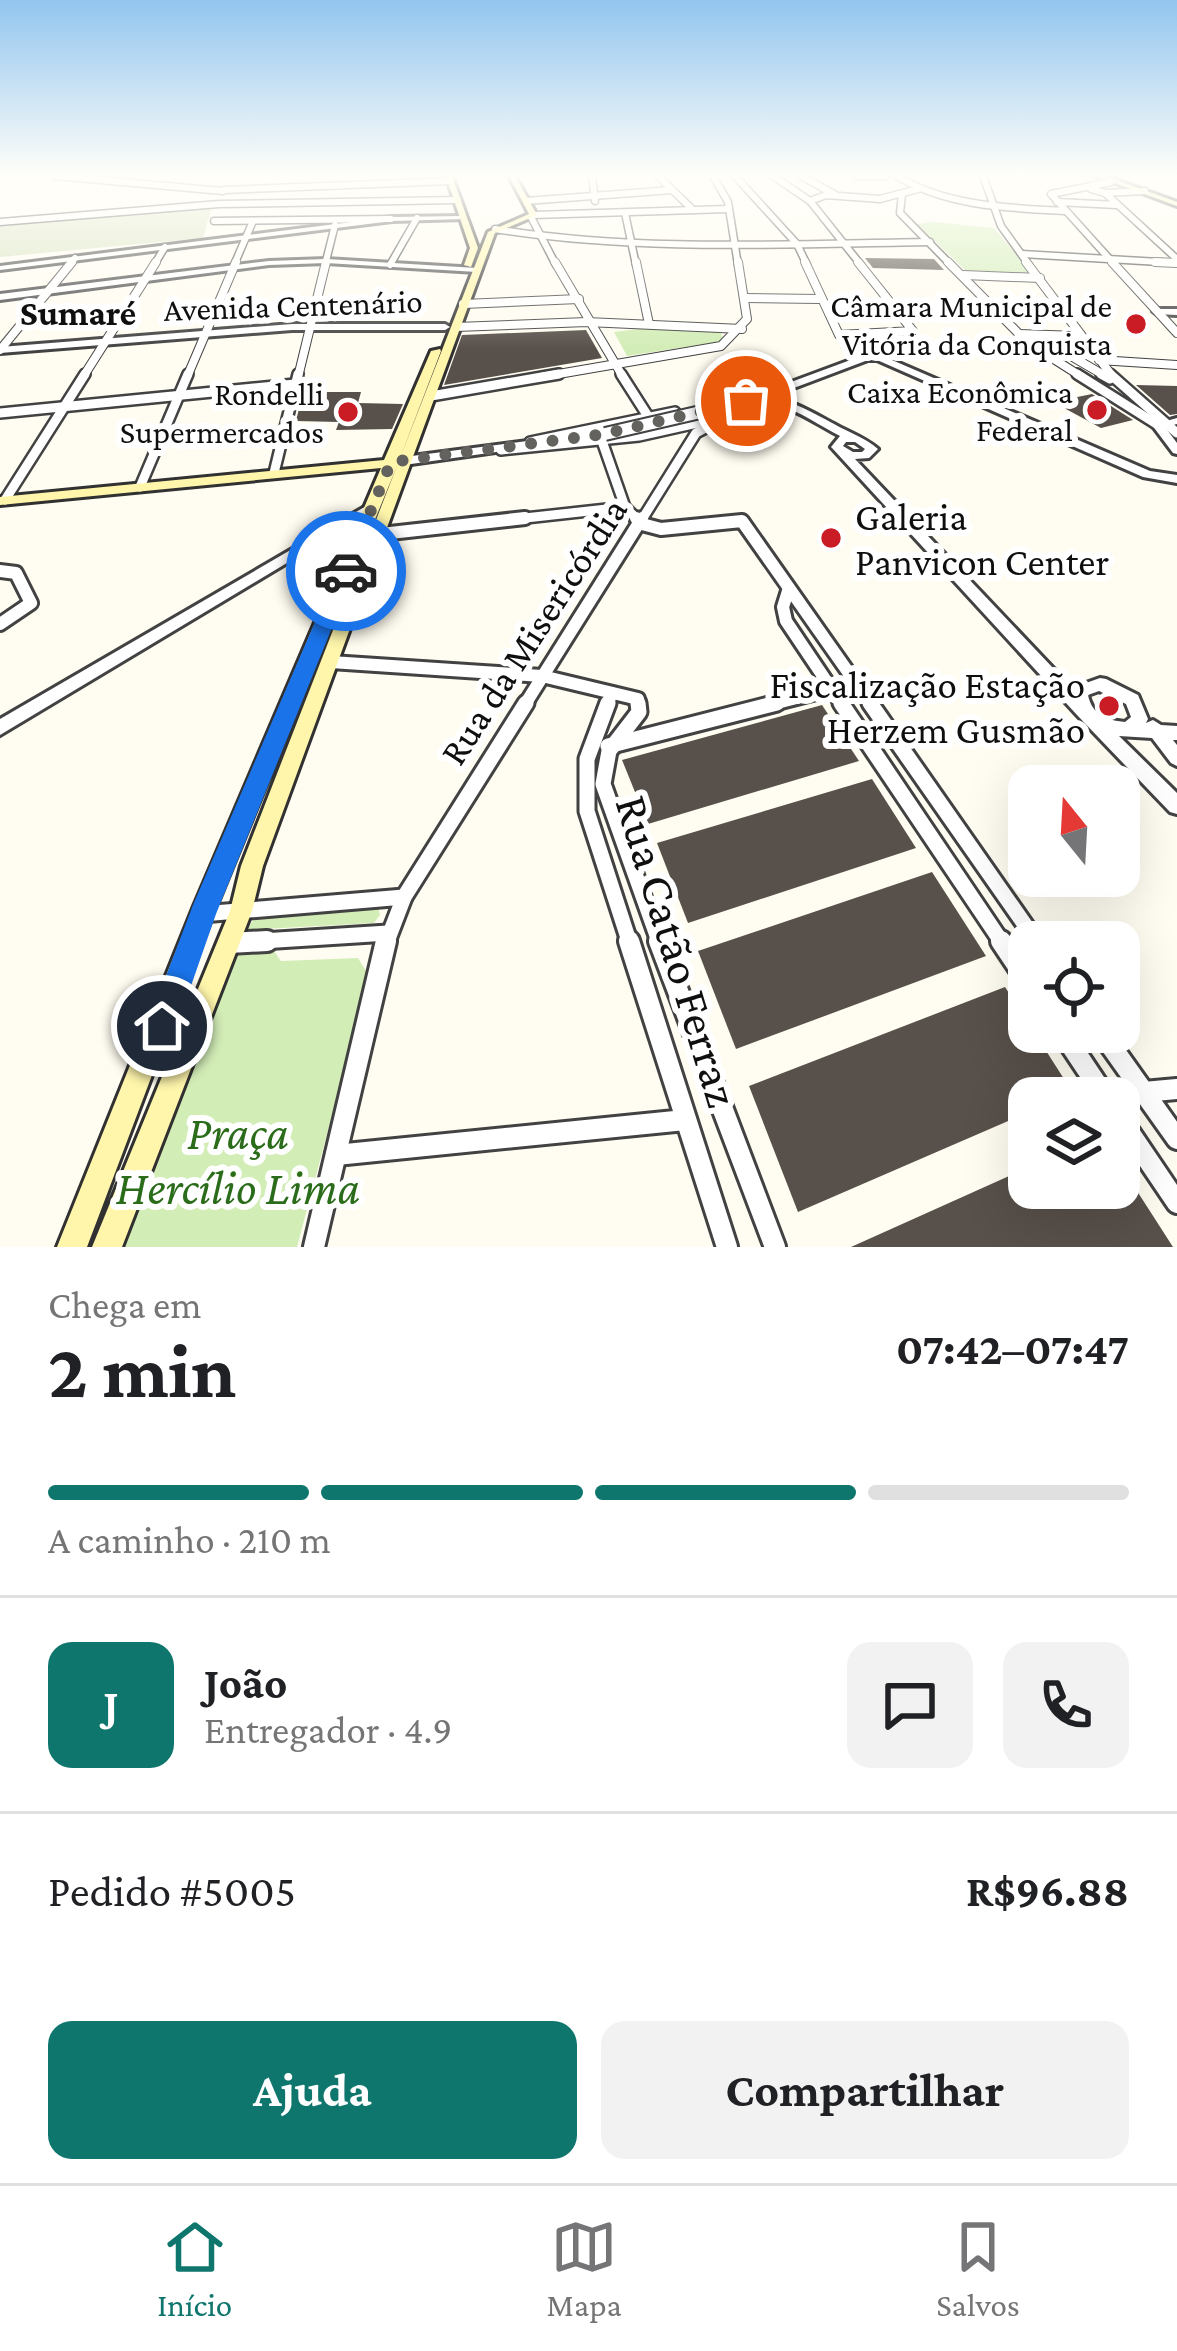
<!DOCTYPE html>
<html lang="pt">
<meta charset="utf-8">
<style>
body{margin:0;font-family:"Crimson Pro",serif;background:#f2f2f2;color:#202124;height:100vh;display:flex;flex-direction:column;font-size:45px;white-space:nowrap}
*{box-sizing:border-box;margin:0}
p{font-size:39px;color:#757577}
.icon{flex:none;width:66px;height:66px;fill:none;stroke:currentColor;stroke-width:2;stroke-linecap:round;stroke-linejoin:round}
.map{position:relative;height:1247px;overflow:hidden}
.panel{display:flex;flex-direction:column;background:#fff;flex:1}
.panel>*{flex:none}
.needle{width:78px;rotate:342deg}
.buttons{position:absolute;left:1008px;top:765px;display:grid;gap:24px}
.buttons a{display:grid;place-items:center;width:132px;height:132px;border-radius:24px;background:#fff;box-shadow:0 12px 48px #0002;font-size:60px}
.pin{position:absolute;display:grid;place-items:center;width:102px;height:102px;color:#fff;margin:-51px;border:6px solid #fff;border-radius:50%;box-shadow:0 3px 12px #0007}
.courier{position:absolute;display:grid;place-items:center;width:120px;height:120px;margin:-60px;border:9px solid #1a73e8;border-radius:50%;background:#fff;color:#222;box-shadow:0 3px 15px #0007}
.head em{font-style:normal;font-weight:700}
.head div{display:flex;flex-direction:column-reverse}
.head{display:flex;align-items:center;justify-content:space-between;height:204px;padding:0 48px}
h1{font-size:78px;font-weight:700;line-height:90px}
.bar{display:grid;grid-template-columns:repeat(4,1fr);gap:18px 12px;align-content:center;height:144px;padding:0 48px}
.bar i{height:15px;border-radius:9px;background:#e0e0e0}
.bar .selected{background:#0f766e}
.bar p{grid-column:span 4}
.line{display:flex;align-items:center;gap:30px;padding:0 48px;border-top:3px solid #e0e0e0}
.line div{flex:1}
.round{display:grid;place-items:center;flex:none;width:126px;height:126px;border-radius:24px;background:#f2f2f2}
.action{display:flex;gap:24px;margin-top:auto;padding:24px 48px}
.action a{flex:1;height:138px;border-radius:24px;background:#0f766e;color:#fff;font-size:48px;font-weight:700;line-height:138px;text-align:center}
.action a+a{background:#f2f2f2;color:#202124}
.menu{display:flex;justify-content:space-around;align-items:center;height:168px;border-top:3px solid #e0e0e0;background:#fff;font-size:33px;color:#757577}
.menu a{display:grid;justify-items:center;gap:6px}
.menu .selected{color:#0f766e}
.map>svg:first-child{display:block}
.green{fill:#d3edb7}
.cemetery{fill:#d8e3bf}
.building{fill:#58504a}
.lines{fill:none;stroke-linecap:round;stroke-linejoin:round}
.minor-far5-casing{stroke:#424242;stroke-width:9}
.minor-far4-casing{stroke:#424242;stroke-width:10}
.minor-far3-casing{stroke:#424242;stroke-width:14}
.minor-far2-casing{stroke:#424242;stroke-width:18}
.minor-far1-casing{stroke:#424242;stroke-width:21}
.minor-casing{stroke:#424242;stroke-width:26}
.tertiary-casing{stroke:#424242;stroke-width:6}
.secondary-casing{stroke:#313131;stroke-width:6}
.minor-far5{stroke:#fff;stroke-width:6}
.minor-far4{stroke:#fff;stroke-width:8}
.minor-far3{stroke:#fff;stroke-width:9}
.minor-far2{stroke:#fff;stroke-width:12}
.minor-far1{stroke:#fff;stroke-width:15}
.minor{stroke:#fff;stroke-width:20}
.tertiary{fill:#fff;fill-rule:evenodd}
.secondary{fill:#fff6ac;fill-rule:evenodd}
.tertiary-bridge-casing{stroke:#424242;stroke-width:16;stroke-linecap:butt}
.tertiary-bridge{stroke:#fff;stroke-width:12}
.route{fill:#1a73e8}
.done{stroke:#63625e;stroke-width:12;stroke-dasharray:0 21.6}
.poi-dot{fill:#c91c25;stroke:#fff;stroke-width:4.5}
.labels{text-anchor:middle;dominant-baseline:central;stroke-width:12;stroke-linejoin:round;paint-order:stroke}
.far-street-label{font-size:33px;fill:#0f0f0f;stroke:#fff}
.far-poi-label{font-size:33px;fill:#0f0f0f;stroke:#fff;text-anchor:end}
.far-neighbourhood-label{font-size:36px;font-weight:bold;fill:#0f0f0f;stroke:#fff}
.poi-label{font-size:39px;fill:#0f0f0f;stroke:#fff;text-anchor:start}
.street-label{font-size:39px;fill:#0f0f0f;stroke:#fff}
.near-street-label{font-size:48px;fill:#0f0f0f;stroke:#fff}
.near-park-label{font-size:48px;font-style:italic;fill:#2b6c1a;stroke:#fff}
</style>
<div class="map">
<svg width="1177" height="1247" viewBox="0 0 1177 1247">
<rect width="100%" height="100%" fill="#fffcf1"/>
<g class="green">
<path d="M 933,222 L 994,228 L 1031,273 L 966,271 L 917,224 Z"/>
<path d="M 668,325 L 718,326 L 724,341 L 627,356 L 614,332 Z"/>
<path d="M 378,907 L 380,915 L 374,923 L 247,930 L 255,917 Z"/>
<path d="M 269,944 L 281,961 L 358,958 L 369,976 L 297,1247 L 122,1247 L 234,955 Z"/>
</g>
<path class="cemetery" d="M 212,206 L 203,238 L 0,257 L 0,222 Z"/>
<g class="building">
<path d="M 865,258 L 934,259 L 944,270 L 873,268 Z"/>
<path d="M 586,330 L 602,358 L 444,385 L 462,335 Z"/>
<path d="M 1136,385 L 1177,386 L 1177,414 L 1170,415 Z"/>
<path d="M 303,392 L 361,392 L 358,403 L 403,404 L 392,429 L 336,430 L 339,422 L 296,421 Z"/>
<path d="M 1092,394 L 1133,420 L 1101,428 L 1053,402 Z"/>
<path d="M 822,705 L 859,761 L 648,824 L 622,760 Z"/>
<path d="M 872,779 L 916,848 L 688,923 L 657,843 Z"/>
<path d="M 932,872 L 986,956 L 736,1049 L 698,951 Z"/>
<path d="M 1005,987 L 1029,1024 L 1029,1032 L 1034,1032 L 1073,1093 L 1062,1098 L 1029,1098 L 1029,1112 L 798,1212 L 749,1086 Z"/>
<path d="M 1119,1163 L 1173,1247 L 851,1247 L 1029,1167 L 1029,1188 L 1119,1188 Z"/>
</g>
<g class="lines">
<defs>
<g id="minor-far5">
<path d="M 55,176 L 223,191"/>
<path d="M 592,176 L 595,201"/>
<path d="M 658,176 L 693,210"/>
<path d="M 713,176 L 728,202 L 738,265"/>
<path d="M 735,176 L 797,244 L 807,265"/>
<path d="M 773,176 L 810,201"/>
<path d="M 801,176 L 834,194"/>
<path d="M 857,176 L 885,176"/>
<path d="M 897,176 C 945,206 1008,208 1064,211"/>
<path d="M 983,176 L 1001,226 L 1029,265"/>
<path d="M 1111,182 L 1051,194 L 1115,265"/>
<path d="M 1091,189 L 1105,193 L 1177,259"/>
<path d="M 224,190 L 451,181"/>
<path d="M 1105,193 L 1145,191"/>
<path d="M 902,194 L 900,213 L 951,265"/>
<path d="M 526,201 L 672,190"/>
<path d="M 1057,202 L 1117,205"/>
<path d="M 625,213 L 636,265"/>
<path d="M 533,215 L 728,209"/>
<path d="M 531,217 L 556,265"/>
<path d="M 214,221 L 391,219"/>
<path d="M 0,222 L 219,204 L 458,200"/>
<path d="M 495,229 C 637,252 787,244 930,242"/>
<path d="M 1022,254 L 1177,263"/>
<path d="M 69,265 L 75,258"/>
<path d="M 154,265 L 165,247"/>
<path d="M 234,265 L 253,221"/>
<path d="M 325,265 L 335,225"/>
<path d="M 390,265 L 417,218"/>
<path d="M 861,265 L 810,201 L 826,195 L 880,199 L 918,189"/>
</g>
<g id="minor-far4">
<path d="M 555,262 L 623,377"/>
<path d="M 636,262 L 649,324"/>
<path d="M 805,262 L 839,335 L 913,331 L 858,262"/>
<path d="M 948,262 L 1027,342 L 1082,377"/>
<path d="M 1026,262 L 1113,377"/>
<path d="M 1112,262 L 1177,333"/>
<path d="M 1155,262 L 1177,263"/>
<path d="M 964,275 L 1040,278"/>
<path d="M 745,298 L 819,299"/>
<path d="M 463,304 L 579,299"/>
<path d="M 456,327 L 587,322 L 742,329"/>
<path d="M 1019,334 L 1079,336"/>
<path d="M 1047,342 L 1107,377"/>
<path d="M 0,350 L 72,262"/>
<path d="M 1099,360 L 1177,365"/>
<path d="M 83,377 L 156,262"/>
<path d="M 187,377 L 236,262"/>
<path d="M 298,377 L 326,262"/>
<path d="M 541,377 L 721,346 L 747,319 L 738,262"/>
</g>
<g id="minor-far3">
<path d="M 621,374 L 651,421"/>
<path d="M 1077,374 L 1158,425"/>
<path d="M 1101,374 L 1110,379"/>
<path d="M 1110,374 L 1177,433"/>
<path d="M 431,396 L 559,374"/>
<path d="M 0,413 L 295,384"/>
<path d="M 726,416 L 762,400"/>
<path d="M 602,441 L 625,507 L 639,521"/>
<path d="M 530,442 L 675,412"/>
<path d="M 501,450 L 639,436 L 706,421"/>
<path d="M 274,473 L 298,374"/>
<path d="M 140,487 L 188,374"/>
<path d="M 5,500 L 85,374"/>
<path d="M 498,521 L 625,507"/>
<path d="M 641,521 L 696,433 L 730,415"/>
</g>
<g id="minor-far2">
<path d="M 636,518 L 642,524"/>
<path d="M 642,524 L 661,529 L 742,521 L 872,706"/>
<path d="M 381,534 L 525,518"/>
<path d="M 0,571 L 16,573 L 31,603 L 0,624"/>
<path d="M 788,591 L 783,607 L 786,621 L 843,706"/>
<path d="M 331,662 L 542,676 L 638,699 L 639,706"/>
<path d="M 524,706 L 642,518"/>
<path d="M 607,706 L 611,695"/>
<path d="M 765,706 L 832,689"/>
</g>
<g id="minor-far1">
<path d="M 608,703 L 587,759 L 587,811 L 630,944"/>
<path d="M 638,703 L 639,712 L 609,751 L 603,784 L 660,944"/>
<path d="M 841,703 L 1003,944"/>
<path d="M 870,703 L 1037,942"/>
<path d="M 608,746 L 777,703"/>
<path d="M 202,914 L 404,897"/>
<path d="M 229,943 L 388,933"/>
<path d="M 386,944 L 404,897 L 526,703"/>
</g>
<g id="minor">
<path d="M 629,941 L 727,1247"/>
<path d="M 659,941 L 775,1247"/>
<path d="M 1001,941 L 1029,983"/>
<path d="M 229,943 L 267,941"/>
<path d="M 1062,1032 L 1106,1098"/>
<path d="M 1101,1032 L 1177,1139"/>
<path d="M 1144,1092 L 1177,1089"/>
<path d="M 1119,1117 L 1177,1203"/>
<path d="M 336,1155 L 685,1120"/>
<path d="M 314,1247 L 386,941"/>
</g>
<g id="tertiary">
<path d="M 463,216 L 465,219 L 392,221 L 0,270 L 0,266 L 392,217 Z"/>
<path d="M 326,259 L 477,268 L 481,270 L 477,272 L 326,263 L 269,265 L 0,300 L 0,294 L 269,261 Z"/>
<path d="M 1154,309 L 1177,309 L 1177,315 L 1157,314 L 1153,311 Z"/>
<path d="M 292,324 L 445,324 L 450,327 L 445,330 L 292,330 L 0,353 L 0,347 Z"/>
<path d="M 878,354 L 1150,471 L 1177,475 L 1177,483 L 1143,477 L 877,360 L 868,360 L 770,397 C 794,401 813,413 834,424 C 850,433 864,437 878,449 L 869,458 L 855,459 L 1072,688 L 1100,678 L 1106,679 L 1138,695 L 1148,719 L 1146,723 L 1153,720 L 1161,725 L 1177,726 L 1177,740 L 1173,740 L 1177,745 L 1177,766 L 1171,763 L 1152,738 L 1119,736 L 1177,793 L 1177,814 L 1170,812 L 1077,715 L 833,449 L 831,447 L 840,436 C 820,426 800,411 778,405 C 765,401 751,404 740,401 L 864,355 ZM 846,442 L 855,442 L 865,449 L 862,452 L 853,452 L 843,446 ZM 1099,691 L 1126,704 L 1131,717 L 1125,722 C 1105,720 1092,714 1088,695 Z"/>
<path d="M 1177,418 L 1177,424 L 1165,427 L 1177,443 L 1177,454 L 1173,453 L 1152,425 Z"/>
<path d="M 605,431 L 609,432 L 609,436 L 404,465 L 398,461 L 404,457 Z"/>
<path d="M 368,505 L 374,509 L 372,512 L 0,735 L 0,719 Z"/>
</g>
<g id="secondary">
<path d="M 446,176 L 452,176 L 478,248 L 471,267 L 464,265 L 470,248 Z"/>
<path d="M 509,176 L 515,176 L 537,215 L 495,233 L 263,866 L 252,911 L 122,1247 L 92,1247 L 230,911 L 241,866 L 397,466 L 213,914 L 87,1247 L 57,1247 L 194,906 L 381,468 L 0,505 L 0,497 L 384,460 L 431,351 L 440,349 L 441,351 L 400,458 L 488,232 L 529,214 Z"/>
<path d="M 1096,176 L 1105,176 L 1177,202 L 1177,206 Z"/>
</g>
</defs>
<use href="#minor-far5" class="minor-far5-casing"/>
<use href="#minor-far4" class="minor-far4-casing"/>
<use href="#minor-far3" class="minor-far3-casing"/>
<use href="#minor-far2" class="minor-far2-casing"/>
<use href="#minor-far1" class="minor-far1-casing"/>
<use href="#minor" class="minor-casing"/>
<use href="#tertiary" class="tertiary-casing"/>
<use href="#secondary" class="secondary-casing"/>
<use href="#minor-far5" class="minor-far5"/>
<use href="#minor-far4" class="minor-far4"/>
<use href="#minor-far3" class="minor-far3"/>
<use href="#minor-far2" class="minor-far2"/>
<use href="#minor-far1" class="minor-far1"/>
<use href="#minor" class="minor"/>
<use href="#tertiary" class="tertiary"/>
<use href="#secondary" class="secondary"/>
<defs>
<path id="tertiary-bridge" d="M 605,434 L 731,405"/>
</defs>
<use href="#tertiary-bridge" class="tertiary-bridge-casing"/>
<use href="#tertiary-bridge" class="tertiary-bridge"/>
</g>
<linearGradient id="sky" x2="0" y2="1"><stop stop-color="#92c5ef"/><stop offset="0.5" stop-color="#fffef9"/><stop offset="1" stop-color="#fffef9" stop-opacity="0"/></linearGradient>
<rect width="1177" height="350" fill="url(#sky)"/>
<path class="route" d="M 346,565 L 355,571 L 216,914 L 177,1026 L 173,1037 L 162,1041 L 151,1037 L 147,1026 L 193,905 L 337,571 Z"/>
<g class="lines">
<path class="done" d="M 346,571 L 391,462 L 604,434 L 746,401"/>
</g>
<g class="poi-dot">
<circle cx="1136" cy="324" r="12"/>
<circle cx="1097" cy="410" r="12"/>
<circle cx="348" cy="412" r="12"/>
<circle cx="831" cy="538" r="12"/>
<circle cx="1109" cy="706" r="12"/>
</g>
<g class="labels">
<g class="far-street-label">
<text transform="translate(293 305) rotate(-2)">Avenida Centenário</text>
</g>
<g class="far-poi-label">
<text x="1112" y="305">Câmara Municipal de<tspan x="1112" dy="38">Vitória da Conquista</tspan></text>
<text x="1073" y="391">Caixa Econômica<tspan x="1073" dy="38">Federal</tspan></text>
<text x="324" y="393">Rondelli<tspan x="324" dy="38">Supermercados</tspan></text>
</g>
<g class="far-neighbourhood-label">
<text x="78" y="313">Sumaré</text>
</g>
<g class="poi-label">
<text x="855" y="516">Galeria<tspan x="855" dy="45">Panvicon Center</tspan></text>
<text x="1085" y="684" text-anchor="end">Fiscalização Estação<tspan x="1085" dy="45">Herzem Gusmão</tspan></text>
</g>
<g class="street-label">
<text transform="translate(533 631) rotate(-57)">Rua da Misericórdia</text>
</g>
<g class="near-street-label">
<text transform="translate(678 951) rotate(73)">Rua Catão Ferraz</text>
</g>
<g class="near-park-label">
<text x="238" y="1132">Praça<tspan x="238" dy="55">Hercílio Lima</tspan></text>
</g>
</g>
</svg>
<div class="buttons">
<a><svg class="needle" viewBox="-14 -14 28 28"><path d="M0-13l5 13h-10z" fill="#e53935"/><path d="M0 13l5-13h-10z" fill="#757577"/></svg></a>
<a><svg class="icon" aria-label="locate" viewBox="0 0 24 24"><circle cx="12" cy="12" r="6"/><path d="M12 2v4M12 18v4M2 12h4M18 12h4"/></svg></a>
<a><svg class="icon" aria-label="layers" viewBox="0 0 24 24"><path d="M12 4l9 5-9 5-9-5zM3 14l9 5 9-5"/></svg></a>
</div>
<div class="pin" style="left:746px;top:401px;background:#ea580c"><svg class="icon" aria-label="bag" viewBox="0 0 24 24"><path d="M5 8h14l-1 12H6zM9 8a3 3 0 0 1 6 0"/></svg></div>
<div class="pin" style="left:162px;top:1026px;background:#1f2937"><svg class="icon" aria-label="home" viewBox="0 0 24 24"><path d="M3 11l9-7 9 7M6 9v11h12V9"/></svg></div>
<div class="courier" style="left:346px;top:571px"><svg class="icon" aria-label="car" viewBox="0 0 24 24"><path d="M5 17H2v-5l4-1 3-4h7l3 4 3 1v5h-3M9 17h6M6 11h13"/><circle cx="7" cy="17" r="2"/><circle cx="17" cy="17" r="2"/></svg></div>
</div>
<section class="panel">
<div class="head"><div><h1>2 min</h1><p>Chega em</p></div><em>07:42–07:47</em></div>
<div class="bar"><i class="selected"></i><i class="selected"></i><i class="selected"></i><i></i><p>A caminho · 210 m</p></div>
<div class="line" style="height:216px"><b class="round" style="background:#0f766e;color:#fff">J</b><div><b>João</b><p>Entregador · 4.9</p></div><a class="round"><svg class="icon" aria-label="chat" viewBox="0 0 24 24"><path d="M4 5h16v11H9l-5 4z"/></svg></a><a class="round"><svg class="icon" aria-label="phone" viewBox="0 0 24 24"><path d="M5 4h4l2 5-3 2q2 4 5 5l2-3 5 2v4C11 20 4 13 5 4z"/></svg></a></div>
<div class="line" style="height:156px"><div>Pedido #5005</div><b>R$96.88</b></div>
<div class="action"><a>Ajuda</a><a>Compartilhar</a></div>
</section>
<nav class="menu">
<a class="selected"><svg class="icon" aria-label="home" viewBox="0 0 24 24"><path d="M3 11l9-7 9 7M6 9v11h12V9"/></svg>Início</a>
<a><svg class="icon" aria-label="map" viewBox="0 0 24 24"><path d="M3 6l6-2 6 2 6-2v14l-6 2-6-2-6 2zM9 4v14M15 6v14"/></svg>Mapa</a>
<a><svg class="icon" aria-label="saved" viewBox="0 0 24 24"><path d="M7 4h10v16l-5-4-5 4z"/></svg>Salvos</a>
</nav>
